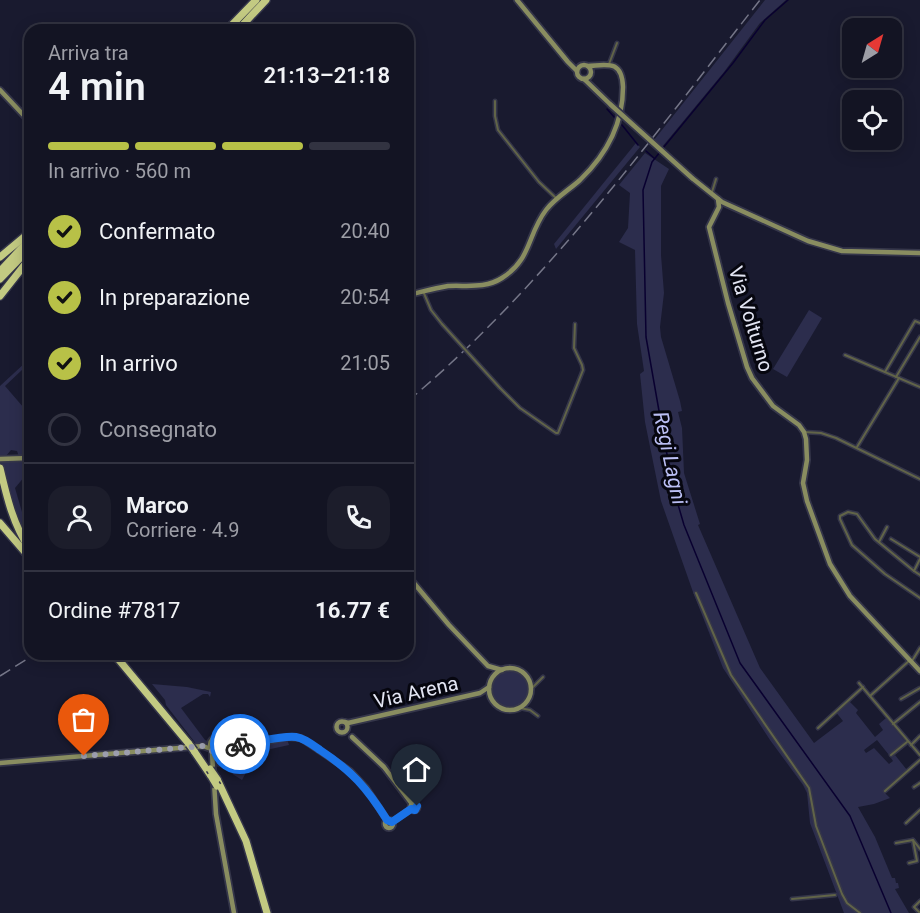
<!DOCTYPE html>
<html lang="it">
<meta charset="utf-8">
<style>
body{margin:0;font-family:Roboto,sans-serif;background:#1c1d2b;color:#f1f3f6;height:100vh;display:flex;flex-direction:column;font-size:22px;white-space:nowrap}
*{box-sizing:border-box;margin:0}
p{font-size:20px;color:#9d9ea6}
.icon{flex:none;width:33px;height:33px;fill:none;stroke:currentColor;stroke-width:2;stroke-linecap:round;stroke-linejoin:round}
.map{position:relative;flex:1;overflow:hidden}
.sheet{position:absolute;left:24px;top:24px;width:390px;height:636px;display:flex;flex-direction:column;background:#131423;border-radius:18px;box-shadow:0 3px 15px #0003,0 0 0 2px #323341}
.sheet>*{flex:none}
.needle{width:39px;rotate:37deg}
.tools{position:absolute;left:842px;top:18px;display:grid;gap:12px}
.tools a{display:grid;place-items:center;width:60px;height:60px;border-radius:12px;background:#131423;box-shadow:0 3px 15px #0003,0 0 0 2px #323341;font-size:30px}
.pin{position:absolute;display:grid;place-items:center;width:51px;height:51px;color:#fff;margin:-62px -26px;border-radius:50% 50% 50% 0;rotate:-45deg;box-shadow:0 0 6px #0007}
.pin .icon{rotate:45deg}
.courier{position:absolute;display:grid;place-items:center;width:60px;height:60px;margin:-30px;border:4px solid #1a73e8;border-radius:50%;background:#fff;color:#222;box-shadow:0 2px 8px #0007}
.summary em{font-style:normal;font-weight:600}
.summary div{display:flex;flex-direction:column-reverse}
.summary{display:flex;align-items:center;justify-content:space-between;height:102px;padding:0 24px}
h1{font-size:39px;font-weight:600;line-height:45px}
.bar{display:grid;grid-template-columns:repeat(4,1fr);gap:9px 6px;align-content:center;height:72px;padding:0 24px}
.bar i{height:8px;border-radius:4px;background:#323341}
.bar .on{background:#b8c147}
.bar p{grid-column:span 4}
.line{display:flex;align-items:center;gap:15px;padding:0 24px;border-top:2px solid #323341}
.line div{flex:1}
.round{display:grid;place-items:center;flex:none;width:63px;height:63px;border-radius:18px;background:#1c1d2b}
ol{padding:0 24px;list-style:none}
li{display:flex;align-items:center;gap:18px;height:66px}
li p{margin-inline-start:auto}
li .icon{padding:6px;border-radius:50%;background:#b8c147;color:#111;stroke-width:4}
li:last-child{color:#9d9ea6}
li i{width:33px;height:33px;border:3px solid #323341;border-radius:50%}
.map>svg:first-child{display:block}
.green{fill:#2c2d4d}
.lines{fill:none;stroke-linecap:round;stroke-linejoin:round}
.stream{stroke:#090030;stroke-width:1.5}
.street-casing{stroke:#35364a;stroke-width:5}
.secondary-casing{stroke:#35364a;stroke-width:8}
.highway-casing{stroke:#35364a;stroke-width:10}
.street{stroke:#616448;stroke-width:2}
.secondary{stroke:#898d60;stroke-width:4.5}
.highway{stroke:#c3ca82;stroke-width:7}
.rail{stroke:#757688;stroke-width:1.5;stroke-dasharray:12 6;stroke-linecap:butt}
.street-bridge-casing{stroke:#35364a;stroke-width:5;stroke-linecap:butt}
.secondary-bridge-casing{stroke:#35364a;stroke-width:8;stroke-linecap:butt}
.highway-bridge-casing{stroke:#35364a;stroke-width:10;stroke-linecap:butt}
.street-bridge{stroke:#616448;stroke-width:2}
.secondary-bridge{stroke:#898d60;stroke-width:4.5}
.highway-bridge{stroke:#c3ca82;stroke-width:7}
.done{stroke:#9c9eae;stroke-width:6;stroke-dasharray:0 10.8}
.route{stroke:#1a73e8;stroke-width:8}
.labels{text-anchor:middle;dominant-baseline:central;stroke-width:6;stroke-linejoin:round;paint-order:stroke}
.street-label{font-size:20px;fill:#e3e5f3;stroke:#06060f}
.water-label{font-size:21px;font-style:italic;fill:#bbbff4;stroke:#06060f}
</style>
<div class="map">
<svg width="920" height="913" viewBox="0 0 920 913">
<rect width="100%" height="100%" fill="#191a2f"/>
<g class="green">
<path d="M 765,0 L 786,0 L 760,23 L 724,72 L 662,147 L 654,140 Z"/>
<path d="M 636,143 L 640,147 L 556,249 L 554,244 Z"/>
<path d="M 645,153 L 669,169 L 661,186 L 661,255 L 664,293 L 660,327 L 661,337 L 680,401 L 682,411 L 678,412 L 682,428 L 684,473 L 700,524 L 698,525 L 760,668 L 814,743 L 843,721 L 835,711 L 848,700 L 858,710 L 856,713 L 875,737 L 883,730 L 879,724 L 886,718 L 905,741 L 889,755 L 877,740 L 864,750 L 866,753 L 874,748 L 889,764 L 893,761 L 891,758 L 895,755 L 907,770 L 883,791 L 890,798 L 874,804 L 858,807 L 875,837 L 892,878 L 895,878 L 896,883 L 898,883 L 899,888 L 895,889 L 909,913 L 844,913 L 810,823 L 807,793 L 803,785 L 770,740 L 723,668 L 693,592 L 661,501 L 645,422 L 640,374 L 644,371 L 637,324 L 635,250 L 619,242 L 628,228 L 630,193 L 619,185 Z"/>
<path d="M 809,310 L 822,318 L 787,377 L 773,369 Z"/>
<path d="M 26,362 L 30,367 L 30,371 L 23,369 L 5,386 L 30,415 L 30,456 L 19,457 L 17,451 L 11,450 L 5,457 L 0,457 L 0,386 Z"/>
<path d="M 20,460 L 30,470 L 15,488 L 22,512 L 30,526 L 30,544 C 15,524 4,486 1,461 Z"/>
<circle cx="511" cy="689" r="19"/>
<path d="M 152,684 L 187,687 L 211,692 L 210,697 L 208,694 L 203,694 L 181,708 L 205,740 L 208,741 L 207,743 L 197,745 L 166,705 L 165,700 Z"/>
<path d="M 287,739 L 289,745 L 257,752 L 242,780 L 223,768 L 215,766 L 217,757 L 230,747 L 262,744 Z"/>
</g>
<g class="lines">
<g class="stream">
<path d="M 607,109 L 615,118"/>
<path d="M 622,125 L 638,145"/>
<path d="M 663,148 L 733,63 L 765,20 L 788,0"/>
<path d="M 646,151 L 654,158"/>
<path d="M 660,152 L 652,162 L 643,190 L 646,337 L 665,445 L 677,501 L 684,525 L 740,663 L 850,816 L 891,913"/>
</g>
<defs>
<g id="street">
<path d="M 609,64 L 617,43"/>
<path d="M 495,101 L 495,116 L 498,130 L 539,182 L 557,199"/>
<path d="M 712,192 L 716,179"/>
<path d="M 423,291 L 431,310 L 442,324"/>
<path d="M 845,355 L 920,387"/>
<path d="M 885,372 L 915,321 L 920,323"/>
<path d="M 896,377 L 920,337"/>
<path d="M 500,388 L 520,408 L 556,433 L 558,433 L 583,370 L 582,365 L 574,348 L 575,324"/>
<path d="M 804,432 L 821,433 L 836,438 L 920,479"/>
<path d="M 857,447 L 899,378"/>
<path d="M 891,539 L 920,557"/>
<path d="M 879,542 L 887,527"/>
<path d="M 920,559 L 914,571 L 875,539 L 857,514 L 848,512 L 840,516 L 840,519 L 852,545 L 885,574 L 920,598"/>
<path d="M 914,571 L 920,575"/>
<path d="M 696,593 L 731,675 L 809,788 L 816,826 L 842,894 L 847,903 L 860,913"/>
<path d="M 912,661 L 920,648"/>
<path d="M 859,683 L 920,755"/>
<path d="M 531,689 L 543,677"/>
<path d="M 870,696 L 910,660"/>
<path d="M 901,699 L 920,688"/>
<path d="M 520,708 L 530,710 L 538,716"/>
<path d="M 893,724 L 920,702"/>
<path d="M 818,728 L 863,687"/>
<path d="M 911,745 L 920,736"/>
<path d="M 891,755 L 907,742"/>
<path d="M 914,787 L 920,783"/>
<path d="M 885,791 L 920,760"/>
<path d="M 906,823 L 920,810"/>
<path d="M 896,843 L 913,840 L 920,849"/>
<path d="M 909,863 L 917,861 L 913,840"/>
<path d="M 792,899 L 835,895"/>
<path d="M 920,901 L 914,907 L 920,913"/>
</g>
<g id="secondary">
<path d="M 517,0 L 568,62 L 577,71"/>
<circle cx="584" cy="72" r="7"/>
<path d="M 584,79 L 611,105"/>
<path d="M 0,90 L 30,122"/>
<path d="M 692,178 L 722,202 L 808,241 L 842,251 L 920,253"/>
<path d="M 718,199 L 719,207 L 709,227 L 728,303 L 747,367 L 752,378 L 773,406 L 799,425 L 804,432 L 806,439 L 807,460 L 803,483 L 807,501 L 830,564 L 850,596 L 920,671"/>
<path d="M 408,295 C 421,292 435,288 448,286 C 467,285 485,289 502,278 C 532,259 527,235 546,210 C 555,198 569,190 580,180 C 606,155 623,124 623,87 C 622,59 606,65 588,66"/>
<path d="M 0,459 L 30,458"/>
<path d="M 408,576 L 449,625 L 488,666 L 502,670"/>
<circle cx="510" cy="689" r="21"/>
<circle cx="342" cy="727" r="5.5"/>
<path d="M 345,722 L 348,723 L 480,693 L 489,687"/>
<circle cx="218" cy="745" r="8"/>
<path d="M 352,737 L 384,767 L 412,804"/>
<path d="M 226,748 L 234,744 L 264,742 L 287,737 L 301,738 L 350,771 L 366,788 L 387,820"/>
<path d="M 212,751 L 213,771"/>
<path d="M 0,763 L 203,746 L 211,749"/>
<path d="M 214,782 L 216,814 L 234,913"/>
<circle cx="414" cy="807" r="3.5"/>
<circle cx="389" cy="824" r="4"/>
<path d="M 392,822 L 411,809"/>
</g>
<g id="highway">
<path d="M 227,30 L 256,0"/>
<path d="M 238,30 L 266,0"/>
<path d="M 0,257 L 30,232"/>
<path d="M 0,271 L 30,239"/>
<path d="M 0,279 L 30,248"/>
<path d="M 0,296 L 30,258"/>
<path d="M 0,468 C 7,498 13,524 30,550"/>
<path d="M 0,523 L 30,558"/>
<path d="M 114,654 L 189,744"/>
<path d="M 194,751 L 211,776"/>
<path d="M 217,779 L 246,841 L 267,913"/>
</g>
</defs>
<use href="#street" class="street-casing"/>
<use href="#secondary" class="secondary-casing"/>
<use href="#highway" class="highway-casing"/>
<use href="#street" class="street"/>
<use href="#secondary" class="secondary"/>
<use href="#highway" class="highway"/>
<g class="rail">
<path d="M 408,401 C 545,286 650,140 760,0"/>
<path d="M 0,676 L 35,654"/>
</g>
<defs>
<path id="street-bridge" d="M 442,324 L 500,388"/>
<path id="secondary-bridge" d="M 611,105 L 692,178"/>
<g id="highway-bridge">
<path d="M 189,744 L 194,751"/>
<path d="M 210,769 L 217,779"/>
<path d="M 211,776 L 217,786"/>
</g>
</defs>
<use href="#street-bridge" class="street-bridge-casing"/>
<use href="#secondary-bridge" class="secondary-bridge-casing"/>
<use href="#highway-bridge" class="highway-bridge-casing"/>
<use href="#street-bridge" class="street-bridge"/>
<use href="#secondary-bridge" class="secondary-bridge"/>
<use href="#highway-bridge" class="highway-bridge"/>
</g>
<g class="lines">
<path class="done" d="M 84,756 L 203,746 L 214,752 L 220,753 L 230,746 L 240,744"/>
<path class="route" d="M 240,744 C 256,743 282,735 296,737 C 304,738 313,745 320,750 C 352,771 367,788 387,820 L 392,822 L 411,809 L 415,810 L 417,806"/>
</g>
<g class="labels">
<g class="street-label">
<text transform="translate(751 319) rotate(73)">Via Volturno</text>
<text transform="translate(416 692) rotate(-13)">Via Arena</text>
</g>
<g class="water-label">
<text transform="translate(670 458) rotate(78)">Regi Lagni</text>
</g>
</g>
</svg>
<div class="tools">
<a><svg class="needle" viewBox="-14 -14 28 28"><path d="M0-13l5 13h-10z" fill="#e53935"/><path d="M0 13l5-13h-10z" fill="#9d9ea6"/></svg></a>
<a><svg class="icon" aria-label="locate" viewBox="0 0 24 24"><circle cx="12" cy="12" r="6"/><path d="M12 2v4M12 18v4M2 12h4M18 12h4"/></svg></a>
</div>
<div class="pin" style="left:84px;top:756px;background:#ea580c"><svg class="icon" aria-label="bag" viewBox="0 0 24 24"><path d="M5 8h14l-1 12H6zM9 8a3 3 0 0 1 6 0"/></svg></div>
<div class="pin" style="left:417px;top:806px;background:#1f2937"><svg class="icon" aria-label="home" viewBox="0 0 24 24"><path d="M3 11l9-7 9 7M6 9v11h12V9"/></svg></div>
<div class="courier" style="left:240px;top:744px"><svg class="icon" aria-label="bike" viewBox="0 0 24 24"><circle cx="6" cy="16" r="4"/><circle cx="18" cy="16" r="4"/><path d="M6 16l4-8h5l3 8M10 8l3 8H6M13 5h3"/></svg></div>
<section class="sheet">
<div class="summary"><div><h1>4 min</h1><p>Arriva tra</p></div><em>21:13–21:18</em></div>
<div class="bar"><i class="on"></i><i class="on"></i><i class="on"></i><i></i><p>In arrivo · 560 m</p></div>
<ol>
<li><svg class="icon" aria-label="check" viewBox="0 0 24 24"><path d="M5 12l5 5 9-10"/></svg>Confermato<p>20:40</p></li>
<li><svg class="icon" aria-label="check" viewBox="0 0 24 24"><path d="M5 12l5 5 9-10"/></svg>In preparazione<p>20:54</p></li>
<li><svg class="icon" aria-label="check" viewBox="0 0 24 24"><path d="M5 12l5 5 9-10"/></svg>In arrivo<p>21:05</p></li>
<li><i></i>Consegnato</li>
</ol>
<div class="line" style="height:108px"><a class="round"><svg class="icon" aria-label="person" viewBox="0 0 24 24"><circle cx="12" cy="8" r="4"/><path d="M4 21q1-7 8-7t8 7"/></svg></a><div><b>Marco</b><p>Corriere · 4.9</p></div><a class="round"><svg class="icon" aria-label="phone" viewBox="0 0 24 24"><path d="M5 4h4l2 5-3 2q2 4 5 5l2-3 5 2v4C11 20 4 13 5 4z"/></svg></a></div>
<div class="line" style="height:78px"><div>Ordine #7817</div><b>16.77 €</b></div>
</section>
</div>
